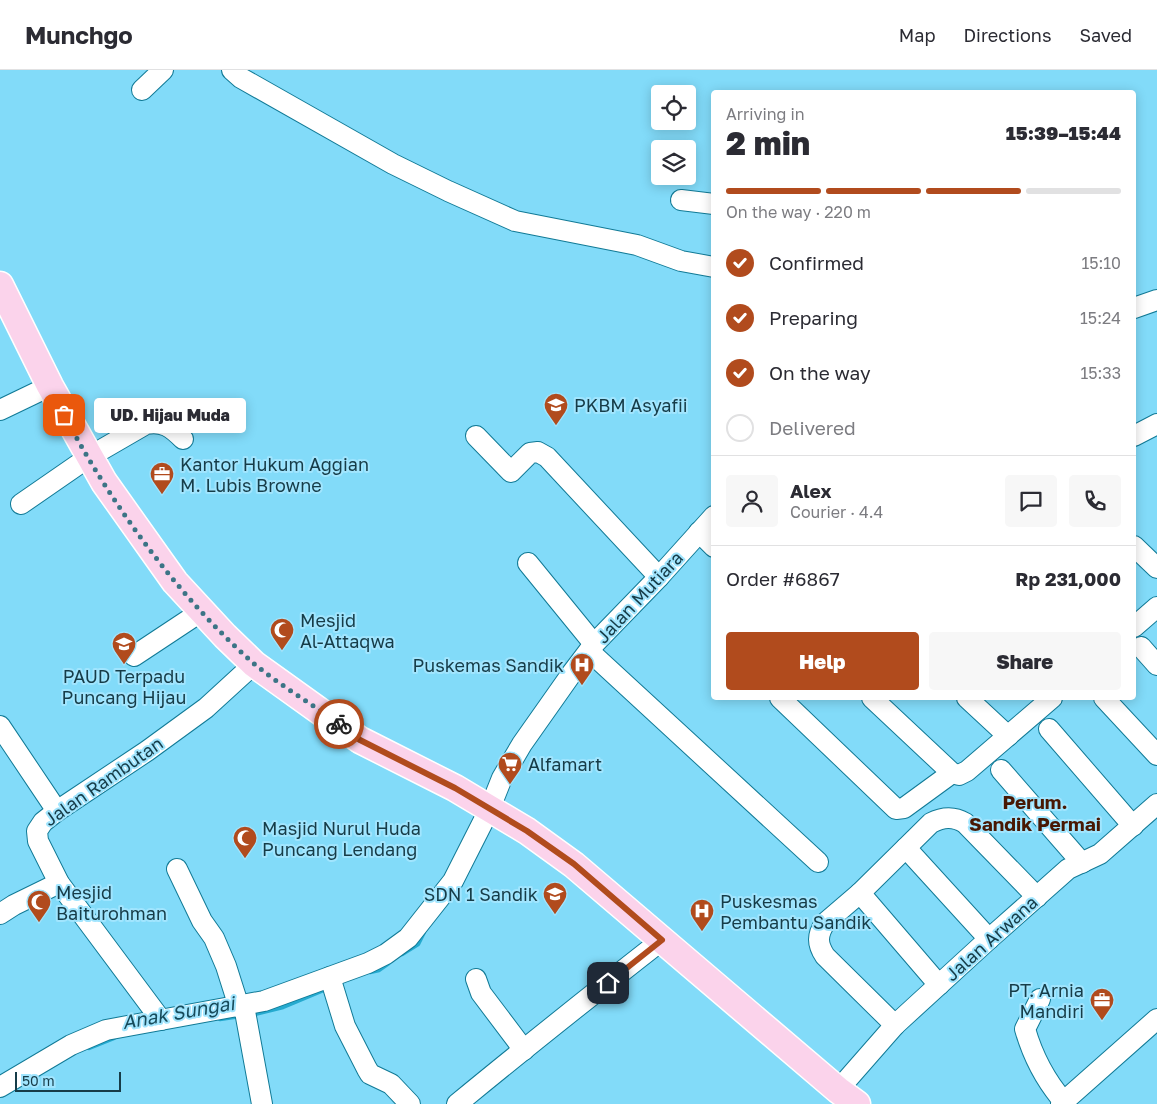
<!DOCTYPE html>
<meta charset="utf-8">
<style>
body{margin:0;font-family:"Golos Text",sans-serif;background:#f7f7f7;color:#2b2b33;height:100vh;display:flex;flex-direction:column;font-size:19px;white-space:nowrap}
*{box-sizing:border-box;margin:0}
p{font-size:16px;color:#7c7c81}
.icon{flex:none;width:28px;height:28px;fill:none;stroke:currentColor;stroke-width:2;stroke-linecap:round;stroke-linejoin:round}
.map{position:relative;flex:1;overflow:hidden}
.sheet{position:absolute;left:711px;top:20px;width:425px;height:610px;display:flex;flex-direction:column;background:#fff;border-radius:5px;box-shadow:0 2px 12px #0003}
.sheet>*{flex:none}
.buttons{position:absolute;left:651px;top:15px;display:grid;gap:10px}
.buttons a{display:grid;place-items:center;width:45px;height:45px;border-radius:5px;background:#fff;box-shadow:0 2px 12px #0003;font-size:25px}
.scale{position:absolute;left:15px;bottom:12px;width:106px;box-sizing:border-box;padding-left:5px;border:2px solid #163c48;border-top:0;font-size:14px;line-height:18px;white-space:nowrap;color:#163c48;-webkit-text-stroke:4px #a1e5fe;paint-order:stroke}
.pin{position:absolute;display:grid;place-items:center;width:42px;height:42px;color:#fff;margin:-21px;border-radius:10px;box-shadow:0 2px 8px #0006}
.courier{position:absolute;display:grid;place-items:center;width:50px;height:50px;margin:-25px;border:4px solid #b14b1d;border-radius:50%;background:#fff;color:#222;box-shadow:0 1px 6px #0007}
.bubble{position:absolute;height:35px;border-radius:5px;background:#fff;box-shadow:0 2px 12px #0003;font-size:16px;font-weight:800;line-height:35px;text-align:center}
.head em{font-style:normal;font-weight:800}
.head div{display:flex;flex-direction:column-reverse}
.head{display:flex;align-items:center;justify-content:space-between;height:85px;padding:0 15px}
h1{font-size:32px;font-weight:800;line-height:38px}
.bar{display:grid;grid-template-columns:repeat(4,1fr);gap:8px 5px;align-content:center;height:60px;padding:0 15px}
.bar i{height:6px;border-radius:4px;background:#e1e1e2}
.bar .on{background:#b14b1d}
.bar p{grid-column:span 4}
.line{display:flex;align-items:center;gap:12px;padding:0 15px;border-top:1px solid #e1e1e2}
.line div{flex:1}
.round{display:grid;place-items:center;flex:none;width:52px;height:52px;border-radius:5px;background:#f7f7f7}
ol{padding:0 15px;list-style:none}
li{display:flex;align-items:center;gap:15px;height:55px}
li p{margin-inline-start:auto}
li .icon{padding:5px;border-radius:50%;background:#b14b1d;color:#fff;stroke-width:4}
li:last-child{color:#7c7c81}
li i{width:28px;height:28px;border:2px solid #e1e1e2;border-radius:50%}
.primary-button{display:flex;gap:10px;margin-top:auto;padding:10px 15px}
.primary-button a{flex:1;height:58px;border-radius:5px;background:#b14b1d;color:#fff;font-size:20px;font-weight:800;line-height:58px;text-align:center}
.primary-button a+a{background:#f7f7f7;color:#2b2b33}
header{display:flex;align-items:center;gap:30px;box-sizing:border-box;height:70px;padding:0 25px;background:#fff;border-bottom:1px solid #e1e1e2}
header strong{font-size:24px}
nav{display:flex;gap:28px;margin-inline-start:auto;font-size:18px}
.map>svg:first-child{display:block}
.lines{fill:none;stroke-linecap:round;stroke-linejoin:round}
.stream{stroke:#25aacf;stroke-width:4.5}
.minor-casing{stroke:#117a96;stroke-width:22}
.major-casing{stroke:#fff;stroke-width:29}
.minor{stroke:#fff;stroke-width:20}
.major{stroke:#fbd3eb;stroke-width:26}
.done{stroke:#3c7486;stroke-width:5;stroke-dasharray:0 9}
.route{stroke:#b14b1d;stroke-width:6}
.labels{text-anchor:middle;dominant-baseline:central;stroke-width:4;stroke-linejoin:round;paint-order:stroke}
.poi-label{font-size:18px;fill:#163c48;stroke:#a1e5fe;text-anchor:start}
.street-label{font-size:18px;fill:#163c48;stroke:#a1e5fe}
.neighbourhood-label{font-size:19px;font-weight:bold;fill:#481803;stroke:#a1e5fe}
.water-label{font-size:19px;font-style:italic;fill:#174b5b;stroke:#a1e5fe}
</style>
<header>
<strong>Munchgo</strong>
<nav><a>Map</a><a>Directions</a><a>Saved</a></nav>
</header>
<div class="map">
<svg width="1157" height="1034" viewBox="0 0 1157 1034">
<rect width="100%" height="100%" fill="#82dbf9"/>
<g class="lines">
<g class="stream">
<path d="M 402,884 L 418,874 L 424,862"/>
<path d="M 370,902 L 379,900 L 389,893"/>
<path d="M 251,945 L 283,937 L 326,919"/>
<path d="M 220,949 L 240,946"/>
<path d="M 89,978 L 114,968"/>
</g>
<defs>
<g id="minor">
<path d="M 232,0 L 241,8 L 393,94 L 448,121 L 515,151 L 637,175 L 681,191 L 714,197"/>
<path d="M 142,20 L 163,0"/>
<path d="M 681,130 L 714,134"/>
<path d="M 1134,238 L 1157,230"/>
<path d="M 0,340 L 50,316"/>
<path d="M 476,366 L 511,402 L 530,383 L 538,382 L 547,387 L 659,507"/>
<path d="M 1134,366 L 1157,354"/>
<path d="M 21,434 L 89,387 L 146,354 C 163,351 171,357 183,369"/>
<path d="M 699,462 L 714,477"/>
<path d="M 1134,476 L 1157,498"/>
<path d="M 528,493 L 594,574"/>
<path d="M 1134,557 L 1157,537"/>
<path d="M 1141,577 L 1157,595"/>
<path d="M 589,581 L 818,792"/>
<path d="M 134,586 L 202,541"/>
<path d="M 780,628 L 896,739 L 904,738 L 952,703"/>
<path d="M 872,628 L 952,703 L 959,705 L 967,701 L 1052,628"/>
<path d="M 967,628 L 1008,666"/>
<path d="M 1104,628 L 1157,685"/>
<path d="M 0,656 L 57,741"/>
<path d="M 1049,659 L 1133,756"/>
<path d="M 1001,700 L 1082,793"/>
<path d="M 906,778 L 989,869"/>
<path d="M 177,799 L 202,851 L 214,868 L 226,896 L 239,937"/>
<path d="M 860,823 L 939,915"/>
<path d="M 0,844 L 14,835 L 59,813"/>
<path d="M 330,907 L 345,956 L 367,999 L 370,1004 L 391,1014 L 410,1034"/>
<path d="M 476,909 L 481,923 L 524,980"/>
<path d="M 1040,929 L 1025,959 C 1033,987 1045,1010 1064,1032"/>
<path d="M 244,936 L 262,1034"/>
<path d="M 161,950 L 59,813 L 38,771 L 37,761 L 43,752 L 57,741 L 147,681 L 206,638 L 254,594"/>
<path d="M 895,955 L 825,886 C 817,874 817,865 825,853 L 860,823 L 931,753 C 943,747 953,746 965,753 L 1037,827"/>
<path d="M 0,1017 L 71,975 L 106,960 L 264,931 L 368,893 L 386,884 L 408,868 L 453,811 L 490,738 L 502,708 L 522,674 L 572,603 L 594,574 L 659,507 L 714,446"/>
<path d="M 838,1020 L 895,955 L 989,869 L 1068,799 L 1100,784 L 1157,734"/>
<path d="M 457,1034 C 525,978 593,924 662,870"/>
<path d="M 1061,1034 L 1157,949"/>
</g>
<path id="major" d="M 0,215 L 50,316 L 104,412 L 175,512 L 225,566 L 254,594 L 360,670 L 455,718 L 527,761 L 574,795 L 838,1020 L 857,1034"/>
</defs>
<use href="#minor" class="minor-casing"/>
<use href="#major" class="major-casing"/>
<use href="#minor" class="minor"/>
<use href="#major" class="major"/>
</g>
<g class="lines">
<path class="done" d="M 64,345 C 112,435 176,524 252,592 C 279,615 311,633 339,654"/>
<path class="route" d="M 339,654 L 360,670 L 455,718 L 527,761 L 574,794 L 662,870 L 608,913"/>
</g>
<defs>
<symbol id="school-pin" viewBox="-11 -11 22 30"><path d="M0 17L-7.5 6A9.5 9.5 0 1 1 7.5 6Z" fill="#b14b1d" stroke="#a1e5fe"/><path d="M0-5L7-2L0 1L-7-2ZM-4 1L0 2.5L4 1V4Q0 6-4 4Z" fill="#fff"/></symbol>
<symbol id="office-pin" viewBox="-11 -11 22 30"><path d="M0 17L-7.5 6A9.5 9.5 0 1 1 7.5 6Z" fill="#b14b1d" stroke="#a1e5fe"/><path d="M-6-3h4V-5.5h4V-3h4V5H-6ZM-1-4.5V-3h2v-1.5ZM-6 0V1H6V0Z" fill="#fff"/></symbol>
<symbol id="mosque-pin" viewBox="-11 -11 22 30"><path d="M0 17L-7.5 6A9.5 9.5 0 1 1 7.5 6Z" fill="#b14b1d" stroke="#a1e5fe"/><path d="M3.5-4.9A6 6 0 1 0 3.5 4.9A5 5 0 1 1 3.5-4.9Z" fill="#fff"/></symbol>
<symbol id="hospital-pin" viewBox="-11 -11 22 30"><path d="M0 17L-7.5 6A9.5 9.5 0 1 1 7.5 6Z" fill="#b14b1d" stroke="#a1e5fe"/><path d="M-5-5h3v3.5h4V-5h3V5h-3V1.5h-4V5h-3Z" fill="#fff"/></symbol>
<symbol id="supermarket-pin" viewBox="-11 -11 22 30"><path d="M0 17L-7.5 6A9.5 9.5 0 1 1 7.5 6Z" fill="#b14b1d" stroke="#a1e5fe"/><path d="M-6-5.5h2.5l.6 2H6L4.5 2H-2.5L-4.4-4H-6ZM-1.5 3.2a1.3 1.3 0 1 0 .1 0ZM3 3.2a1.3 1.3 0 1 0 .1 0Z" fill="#fff"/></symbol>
</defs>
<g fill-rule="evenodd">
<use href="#school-pin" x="542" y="321" width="28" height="38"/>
<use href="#office-pin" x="148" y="390" width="28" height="38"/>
<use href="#mosque-pin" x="268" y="546" width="28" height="38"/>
<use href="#school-pin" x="110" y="560" width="28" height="38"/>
<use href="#hospital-pin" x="568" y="581" width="28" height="38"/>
<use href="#supermarket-pin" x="496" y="680" width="28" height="38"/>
<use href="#mosque-pin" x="231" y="754" width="28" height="38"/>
<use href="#school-pin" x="541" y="810" width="28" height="38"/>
<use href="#mosque-pin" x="25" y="818" width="28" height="38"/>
<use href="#hospital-pin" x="688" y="827" width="28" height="38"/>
<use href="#office-pin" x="1088" y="916" width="28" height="38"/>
</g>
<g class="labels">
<g class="poi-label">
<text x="574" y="335">PKBM Asyafii</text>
<text x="180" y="394">Kantor Hukum Aggian<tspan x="180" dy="21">M. Lubis Browne</tspan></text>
<text x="300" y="550">Mesjid<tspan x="300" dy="21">Al-Attaqwa</tspan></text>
<text x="564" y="595" text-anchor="end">Puskemas Sandik</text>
<text x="124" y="606" text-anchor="middle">PAUD Terpadu<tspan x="124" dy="21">Puncang Hijau</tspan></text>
<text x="528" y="694">Alfamart</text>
<text x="262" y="758">Masjid Nurul Huda<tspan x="262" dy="21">Puncang Lendang</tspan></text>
<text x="56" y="822">Mesjid<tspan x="56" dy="21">Baiturohman</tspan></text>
<text x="538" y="824" text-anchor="end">SDN 1 Sandik</text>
<text x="720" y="831">Puskesmas<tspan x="720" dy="21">Pembantu Sandik</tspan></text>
<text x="1084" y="920" text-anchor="end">PT. Arnia<tspan x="1084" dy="21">Mandiri</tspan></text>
</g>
<g class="street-label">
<text transform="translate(639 527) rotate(-47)">Jalan Mutiara</text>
<text transform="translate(103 711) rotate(-35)">Jalan Rambutan</text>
<text transform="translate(991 868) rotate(-42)">Jalan Arwana</text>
</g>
<g class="neighbourhood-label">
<text x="1035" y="731">Perum.<tspan x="1035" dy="22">Sandik Permai</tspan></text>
</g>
<g class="water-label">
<text transform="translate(178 942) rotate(-10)">Anak Sungai</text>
</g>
</g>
</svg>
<div class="buttons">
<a><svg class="icon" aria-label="locate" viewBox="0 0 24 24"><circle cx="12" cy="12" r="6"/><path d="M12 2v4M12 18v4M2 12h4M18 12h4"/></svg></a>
<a><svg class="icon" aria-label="layers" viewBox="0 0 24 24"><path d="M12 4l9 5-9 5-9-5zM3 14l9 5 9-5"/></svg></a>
</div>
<div class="scale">50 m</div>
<div class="pin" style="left:64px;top:345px;background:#ea580c"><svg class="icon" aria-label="bag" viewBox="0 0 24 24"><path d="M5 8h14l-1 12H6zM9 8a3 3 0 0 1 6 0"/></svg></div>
<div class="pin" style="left:608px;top:913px;background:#1f2937"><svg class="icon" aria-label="home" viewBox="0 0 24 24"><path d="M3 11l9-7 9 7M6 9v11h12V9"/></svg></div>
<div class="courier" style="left:339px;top:654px"><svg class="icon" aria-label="bike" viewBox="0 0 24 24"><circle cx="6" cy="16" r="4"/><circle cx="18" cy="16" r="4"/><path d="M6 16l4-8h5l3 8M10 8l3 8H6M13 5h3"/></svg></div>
<div class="bubble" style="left:94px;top:328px;width:152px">UD. Hijau Muda</div>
<section class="sheet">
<div class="head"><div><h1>2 min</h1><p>Arriving in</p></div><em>15:39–15:44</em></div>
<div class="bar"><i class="on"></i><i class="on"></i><i class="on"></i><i></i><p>On the way · 220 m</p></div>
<ol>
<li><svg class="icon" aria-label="check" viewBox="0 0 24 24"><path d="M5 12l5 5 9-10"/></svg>Confirmed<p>15:10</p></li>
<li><svg class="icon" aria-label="check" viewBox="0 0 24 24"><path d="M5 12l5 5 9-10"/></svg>Preparing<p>15:24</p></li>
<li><svg class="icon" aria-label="check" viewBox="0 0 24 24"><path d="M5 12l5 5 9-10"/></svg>On the way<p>15:33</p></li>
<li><i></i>Delivered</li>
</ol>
<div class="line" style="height:90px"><a class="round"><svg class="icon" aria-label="person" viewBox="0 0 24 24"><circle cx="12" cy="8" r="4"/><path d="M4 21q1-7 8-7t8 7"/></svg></a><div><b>Alex</b><p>Courier · 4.4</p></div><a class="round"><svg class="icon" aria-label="chat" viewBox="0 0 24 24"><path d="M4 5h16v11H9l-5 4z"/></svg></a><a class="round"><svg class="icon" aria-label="phone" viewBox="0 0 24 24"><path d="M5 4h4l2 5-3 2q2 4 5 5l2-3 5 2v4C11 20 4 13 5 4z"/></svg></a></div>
<div class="line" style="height:65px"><div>Order #6867</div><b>Rp 231,000</b></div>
<div class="primary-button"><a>Help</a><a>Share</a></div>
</section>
</div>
